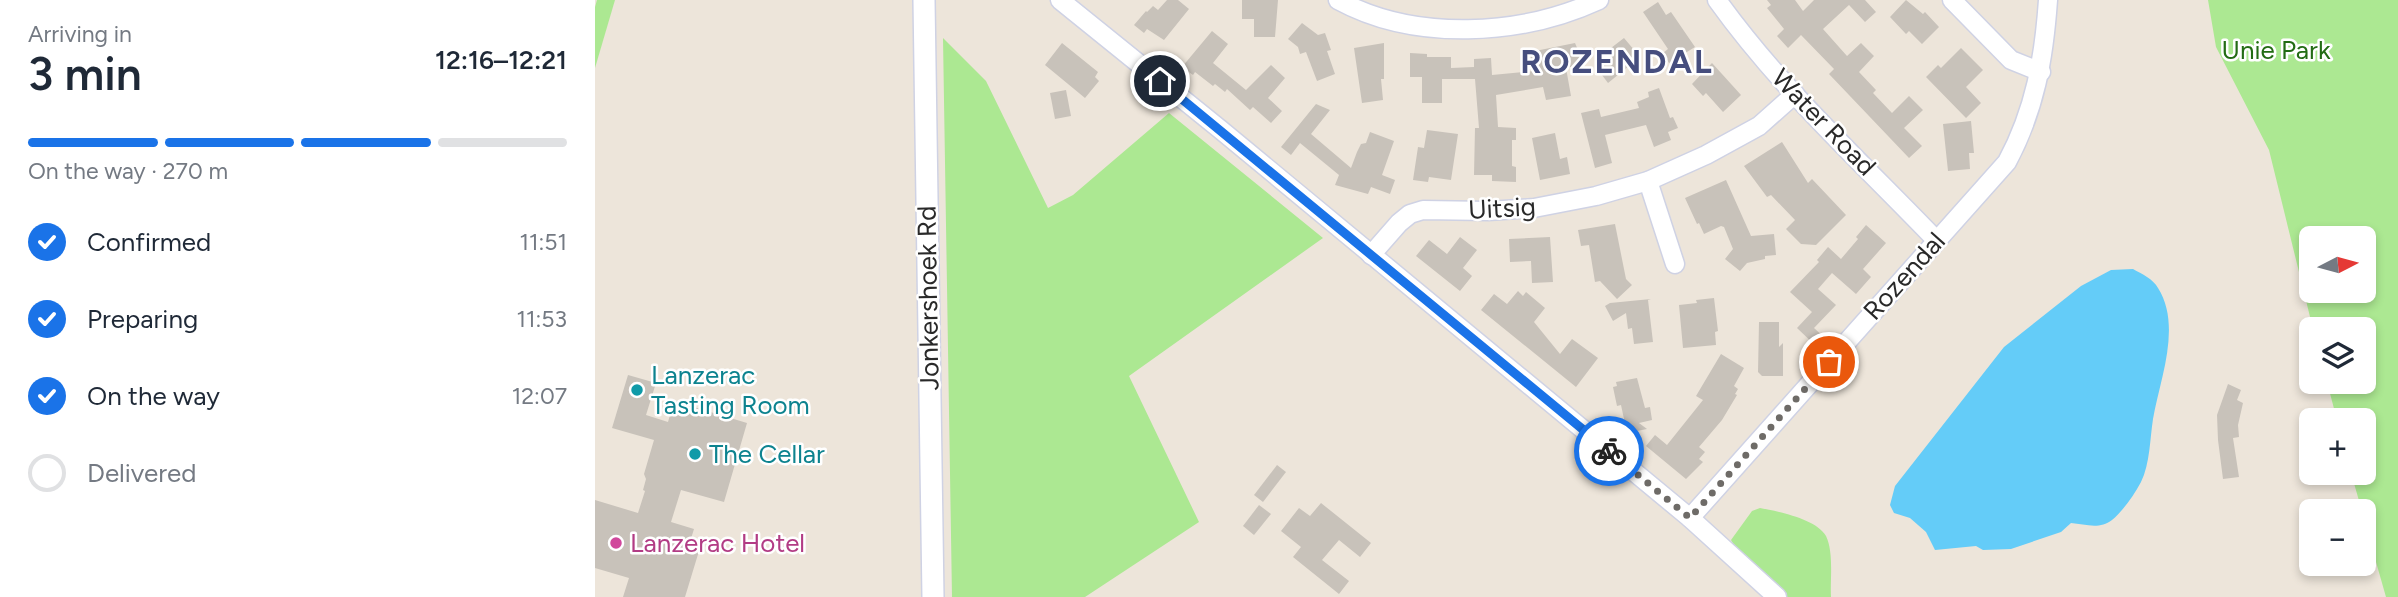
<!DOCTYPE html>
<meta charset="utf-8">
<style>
body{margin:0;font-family:Figtree,sans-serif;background:#f6f6f7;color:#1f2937;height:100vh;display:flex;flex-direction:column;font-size:26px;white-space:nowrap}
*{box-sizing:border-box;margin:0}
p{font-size:23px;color:#747a83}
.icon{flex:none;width:38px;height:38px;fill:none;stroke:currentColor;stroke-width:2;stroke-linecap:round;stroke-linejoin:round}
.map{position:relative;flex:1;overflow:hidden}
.details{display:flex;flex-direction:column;background:#fff;width:595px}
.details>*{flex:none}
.needle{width:46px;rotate:84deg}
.controls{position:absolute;left:1704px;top:226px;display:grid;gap:14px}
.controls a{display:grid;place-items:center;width:77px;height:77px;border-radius:10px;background:#fff;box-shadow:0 4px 10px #0003;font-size:35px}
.pin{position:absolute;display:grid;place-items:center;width:60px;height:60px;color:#fff;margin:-30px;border:4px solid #fff;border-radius:50%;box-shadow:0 2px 7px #0007}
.courier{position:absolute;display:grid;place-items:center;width:70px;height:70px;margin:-35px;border:5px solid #1a73e8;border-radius:50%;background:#fff;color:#222;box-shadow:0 2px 9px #0007}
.headline em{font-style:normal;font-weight:600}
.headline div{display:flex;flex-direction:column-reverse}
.headline{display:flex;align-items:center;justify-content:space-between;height:119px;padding:0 28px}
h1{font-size:46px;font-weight:600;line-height:52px}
.bar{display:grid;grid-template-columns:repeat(4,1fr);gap:10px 7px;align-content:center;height:84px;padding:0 28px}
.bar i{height:9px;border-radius:5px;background:#e0e1e3}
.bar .selected{background:#1a73e8}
.bar p{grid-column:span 4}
ol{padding:0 28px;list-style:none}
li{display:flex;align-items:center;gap:21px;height:77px}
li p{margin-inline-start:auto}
li .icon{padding:7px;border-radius:50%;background:#1a73e8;color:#fff;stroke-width:4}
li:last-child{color:#747a83}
li i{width:38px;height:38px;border:4px solid #e0e1e3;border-radius:50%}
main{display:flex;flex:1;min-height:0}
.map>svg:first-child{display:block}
.green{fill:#ace892;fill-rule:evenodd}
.water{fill:#64ccf8}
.building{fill:#c8c2ba}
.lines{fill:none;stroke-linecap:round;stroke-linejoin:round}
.minor-casing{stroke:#cfd2e4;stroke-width:21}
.tertiary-casing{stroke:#cfd2e4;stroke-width:24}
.minor{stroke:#fff;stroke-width:18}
.tertiary{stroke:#fff;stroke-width:21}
.done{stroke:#6e6b67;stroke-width:7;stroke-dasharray:0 12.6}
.route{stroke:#1a73e8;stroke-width:9}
.culture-dot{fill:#0f9aa8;stroke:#fff;stroke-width:2.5}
.hotel-dot{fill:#d1479c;stroke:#fff;stroke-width:2.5}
.labels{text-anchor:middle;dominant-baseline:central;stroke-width:5;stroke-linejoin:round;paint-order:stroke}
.park-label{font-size:26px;fill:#236c14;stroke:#fff}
.street-label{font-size:26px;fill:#292929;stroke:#fff}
.culture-label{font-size:26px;fill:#0d838f;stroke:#fff;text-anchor:start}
.hotel-label{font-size:26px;fill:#b23c85;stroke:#fff;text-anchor:start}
.district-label{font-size:33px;font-weight:bold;letter-spacing:2px;fill:#464e7e;stroke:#fff}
</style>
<main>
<section class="details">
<div class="headline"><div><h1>3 min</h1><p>Arriving in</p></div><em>12:16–12:21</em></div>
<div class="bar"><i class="selected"></i><i class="selected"></i><i class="selected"></i><i></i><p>On the way · 270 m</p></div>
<ol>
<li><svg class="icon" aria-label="check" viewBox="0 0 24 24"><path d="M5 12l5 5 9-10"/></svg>Confirmed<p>11:51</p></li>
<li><svg class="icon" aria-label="check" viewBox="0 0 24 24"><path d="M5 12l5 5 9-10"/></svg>Preparing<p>11:53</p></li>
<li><svg class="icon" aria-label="check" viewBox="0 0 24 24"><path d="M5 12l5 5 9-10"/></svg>On the way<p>12:07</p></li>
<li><i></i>Delivered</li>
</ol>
</section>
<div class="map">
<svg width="1803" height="597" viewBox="0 0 1803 597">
<rect width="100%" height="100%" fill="#ede5da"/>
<g class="green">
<path d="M 2,0 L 20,0 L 0,68 L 0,7 Z"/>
<path d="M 1613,0 L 1803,0 L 1803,597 L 1791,597 L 1769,520 L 1769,511 L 1767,511 L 1756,473 L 1769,472 L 1769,420 L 1742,420 L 1732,382 L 1769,382 L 1769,329 L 1718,329 L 1674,150 L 1621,47 ZM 1717,238 L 1769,238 L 1769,290 L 1717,290 Z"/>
<path d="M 348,38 L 391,81 L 453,208 L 478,195 L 574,113 L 728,238 L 534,376 L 604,522 L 490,597 L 357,597 Z"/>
<path d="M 1165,508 C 1182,511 1222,519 1231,536 C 1239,553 1235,579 1236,597 L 1189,597 L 1143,552 L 1136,540 L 1157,511 Z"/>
</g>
<path class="water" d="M 1538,269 C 1547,274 1558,279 1563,288 C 1587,326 1565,379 1558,419 C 1555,438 1555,464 1546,482 C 1539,495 1528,511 1517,520 C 1504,530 1490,524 1476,523 L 1466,532 L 1416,549 L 1388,550 L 1381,546 L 1340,550 L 1331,532 L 1315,518 L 1299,513 L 1295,505 L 1300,486 L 1409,347 L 1486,286 L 1516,270 Z"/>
<g class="building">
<path d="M 572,0 L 583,0 L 594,9 L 569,40 L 552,29 L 549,33 L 539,25 L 551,11 L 552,12 L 558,6 L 563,10 Z"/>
<path d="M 647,0 L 683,0 L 680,37 L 659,37 L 659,19 L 647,19 Z"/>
<path d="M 1172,0 L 1200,0 L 1208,11 L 1219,0 L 1270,0 L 1281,12 L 1270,22 L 1254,5 L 1228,29 L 1252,56 L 1266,43 L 1279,56 L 1264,72 L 1281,90 L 1278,93 L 1297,113 L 1314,96 L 1328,110 L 1309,128 L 1327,146 L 1314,158 L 1234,74 L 1239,69 L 1206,35 L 1193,48 L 1182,36 L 1189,29 L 1172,8 L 1176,5 Z"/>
<path d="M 1311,0 L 1328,14 L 1330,12 L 1344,27 L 1327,44 L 1314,31 L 1311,34 L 1295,17 Z"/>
<path d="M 1063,2 L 1071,15 L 1076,12 L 1100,47 L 1074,63 L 1068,53 L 1073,49 L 1048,12 Z"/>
<path d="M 707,23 L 723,35 L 730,33 L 736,50 L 732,51 L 740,74 L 722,81 L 711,52 L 705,54 L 703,47 L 693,39 Z"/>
<path d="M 617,31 L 633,44 L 618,63 L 651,90 L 676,65 L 690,78 L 673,98 L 687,111 L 676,123 L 658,107 L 655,110 L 632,89 L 630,92 L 620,84 L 618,86 L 600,72 L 598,75 L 587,67 Z"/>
<path d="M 1029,38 L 1045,57 L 1013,83 L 1001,67 L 1019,52 L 1016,48 Z"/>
<path d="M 467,43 L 503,72 L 500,77 L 504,81 L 490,98 L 450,65 Z"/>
<path d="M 789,43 L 789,79 L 786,79 L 788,100 L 767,103 L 759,48 Z"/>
<path d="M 980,43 L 989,64 L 971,68 L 976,96 L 951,100 L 948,87 L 901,95 L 903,127 L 921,128 L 921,140 L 917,140 L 917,166 L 921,167 L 921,182 L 897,181 L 897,175 L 879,175 L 880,128 L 884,128 L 880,79 L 847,79 L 847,103 L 827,103 L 827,77 L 815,77 L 815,53 L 832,54 L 832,57 L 856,57 L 856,68 L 879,67 L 879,59 L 896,58 L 897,75 L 939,71 L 935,52 Z"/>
<path d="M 1366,48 L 1388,70 L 1371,87 L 1386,103 L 1371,118 L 1331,77 L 1343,65 L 1346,68 Z"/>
<path d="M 1117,63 L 1146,95 L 1128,112 L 1111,93 L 1108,96 L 1097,84 Z"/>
<path d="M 1064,88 L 1075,118 L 1078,117 L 1083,128 L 1073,132 L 1076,140 L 1059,147 L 1051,125 L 1010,135 L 1017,163 L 1000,168 L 986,113 L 1004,109 L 1006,117 L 1044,108 L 1042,102 L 1054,97 L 1053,92 Z"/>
<path d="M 471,90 L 476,116 L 460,119 L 455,93 Z"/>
<path d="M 721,104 L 735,110 L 716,134 L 756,168 L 762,152 L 766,144 L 771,143 L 775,132 L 799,141 L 787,175 L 800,180 L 795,194 L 776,187 L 773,194 L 740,185 L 744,175 L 705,143 L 696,155 L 686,147 Z"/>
<path d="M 1376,121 L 1379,153 L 1374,153 L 1375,169 L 1353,171 L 1348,124 Z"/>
<path d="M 832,130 L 863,134 L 856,180 L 834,177 L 833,182 L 818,180 L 823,147 L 829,148 Z"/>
<path d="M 960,133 L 965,159 L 972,157 L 975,174 L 945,180 L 937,138 Z"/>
<path d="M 1187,142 L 1213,183 L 1217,179 L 1251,215 L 1221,245 L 1206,244 L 1191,229 L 1200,220 L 1176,195 L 1172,197 L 1149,166 Z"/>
<path d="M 1131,180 L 1156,236 L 1179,234 L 1181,255 L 1170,256 L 1170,259 L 1152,263 L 1145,271 L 1130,259 L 1138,249 L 1129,227 L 1126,226 L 1109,234 L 1104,223 L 1102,224 L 1090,198 Z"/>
<path d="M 1020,224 L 1031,279 L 1037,285 L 1022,299 L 1005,281 L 1000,282 L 994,245 L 986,246 L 983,230 Z"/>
<path d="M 1271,225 L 1291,243 L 1268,269 L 1276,277 L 1261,294 L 1237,273 L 1223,289 L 1241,305 L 1219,328 L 1231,339 L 1223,348 L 1202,328 L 1217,312 L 1195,292 L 1224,262 L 1222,260 L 1233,247 L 1246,259 L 1263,239 L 1261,237 Z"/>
<path d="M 865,237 L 882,250 L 868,268 L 877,276 L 865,291 L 821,256 L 834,240 L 852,254 Z"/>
<path d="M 955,237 L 958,282 L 937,283 L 936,261 L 915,262 L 914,239 Z"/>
<path d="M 923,291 L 928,296 L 931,292 L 950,308 L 939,322 L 965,354 L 977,339 L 1003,358 L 981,387 L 886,310 L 899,294 L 912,304 Z"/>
<path d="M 1119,298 L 1123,331 L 1120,332 L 1121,345 L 1088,348 L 1084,305 L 1102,303 L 1101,300 Z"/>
<path d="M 1056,299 L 1053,300 L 1058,342 L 1039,344 L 1037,328 L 1033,329 L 1031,313 L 1018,321 L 1010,306 L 1015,303 Z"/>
<path d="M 1164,322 L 1184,322 L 1184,347 L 1188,343 L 1188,376 L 1167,376 L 1163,372 Z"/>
<path d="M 1126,354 L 1149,368 L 1139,386 L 1143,389 L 1140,394 L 1142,395 L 1127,420 L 1104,447 L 1110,452 L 1104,459 L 1108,462 L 1091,479 L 1051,446 L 1060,435 L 1072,445 L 1108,400 L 1101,396 Z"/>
<path d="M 33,375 L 61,383 L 51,415 L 73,422 L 79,401 L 152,423 L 129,502 L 86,490 L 76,522 L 99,529 L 93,548 L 104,551 L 90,597 L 28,597 L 34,578 L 0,568 L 0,500 L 43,513 L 50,491 L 48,490 L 51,479 L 49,474 L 59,440 L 17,428 Z"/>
<path d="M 1042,378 L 1050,408 L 1055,407 L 1057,420 L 1044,423 L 1052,429 L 1032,433 L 1026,405 L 1022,406 L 1018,387 L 1022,386 L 1021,382 Z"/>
<path d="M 1633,384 L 1646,390 L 1642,400 L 1648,403 L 1643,425 L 1644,437 L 1638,438 L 1644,477 L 1628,479 L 1623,440 L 1622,415 Z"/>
<path d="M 682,465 L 691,472 L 668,502 L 659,495 Z"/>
<path d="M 726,503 L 776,543 L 765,557 L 744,540 L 727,560 L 754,581 L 744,594 L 698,557 L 706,547 L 686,531 L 704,508 L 715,516 Z"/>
<path d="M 664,505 L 676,514 L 659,535 L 648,526 Z"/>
</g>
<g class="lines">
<defs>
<g id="minor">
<path d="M 465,0 L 626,130 L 1095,518 L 1182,597"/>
<path d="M 743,0 C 820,42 926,36 1004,0"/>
<path d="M 1122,0 C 1185,88 1266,162 1341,240"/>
<path d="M 1357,0 L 1416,60 L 1446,72"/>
<path d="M 1053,181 L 1080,264"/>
<path d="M 776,255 L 804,223 L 815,214 L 828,210 L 893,211 L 939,208 L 1001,196 L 1053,181 L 1111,155 L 1164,126 L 1200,94"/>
<path d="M 1095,518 L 1412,162 C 1440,110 1449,58 1453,0"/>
</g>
<path id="tertiary" d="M 329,0 L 338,597"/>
</defs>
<use href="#minor" class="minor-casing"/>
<use href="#tertiary" class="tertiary-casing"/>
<use href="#minor" class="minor"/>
<use href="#tertiary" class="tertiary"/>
</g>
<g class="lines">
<path class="done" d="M 1014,451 L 1095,518 L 1234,362"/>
<path class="route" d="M 565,81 L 1014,451"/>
</g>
<g class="culture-dot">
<circle cx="42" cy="390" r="7"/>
<circle cx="100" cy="454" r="7"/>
</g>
<circle class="hotel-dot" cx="21" cy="543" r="7"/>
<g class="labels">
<g class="park-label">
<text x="1681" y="50">Unie Park</text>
</g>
<g class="street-label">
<text transform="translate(1229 122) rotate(46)">Water Road</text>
<text transform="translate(907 208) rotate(-3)">Uitsig</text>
<text transform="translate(1309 276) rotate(-48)">Rozendal</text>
<text transform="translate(333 298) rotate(-91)">Jonkershoek Rd</text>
</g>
<g class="culture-label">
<text x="56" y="375">Lanzerac<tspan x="56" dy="30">Tasting Room</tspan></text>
<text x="114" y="454">The Cellar</text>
</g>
<g class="hotel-label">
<text x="35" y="543">Lanzerac Hotel</text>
</g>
<g class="district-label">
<text x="1022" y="61">ROZENDAL</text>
</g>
</g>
</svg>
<div class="controls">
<a><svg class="needle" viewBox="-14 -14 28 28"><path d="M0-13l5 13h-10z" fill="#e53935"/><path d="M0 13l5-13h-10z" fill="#747a83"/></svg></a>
<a><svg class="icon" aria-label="layers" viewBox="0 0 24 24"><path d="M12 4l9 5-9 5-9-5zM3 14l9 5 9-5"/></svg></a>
<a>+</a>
<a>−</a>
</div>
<div class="pin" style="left:1234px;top:362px;background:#ea580c"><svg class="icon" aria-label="bag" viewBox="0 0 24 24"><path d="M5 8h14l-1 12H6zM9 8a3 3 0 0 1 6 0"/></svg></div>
<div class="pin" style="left:565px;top:81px;background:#1f2937"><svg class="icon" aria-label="home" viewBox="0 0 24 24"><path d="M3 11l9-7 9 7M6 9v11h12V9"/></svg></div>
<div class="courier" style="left:1014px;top:451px"><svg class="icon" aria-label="bike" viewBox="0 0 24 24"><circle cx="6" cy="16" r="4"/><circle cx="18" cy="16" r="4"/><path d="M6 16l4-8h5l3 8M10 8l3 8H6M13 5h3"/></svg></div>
</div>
</main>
